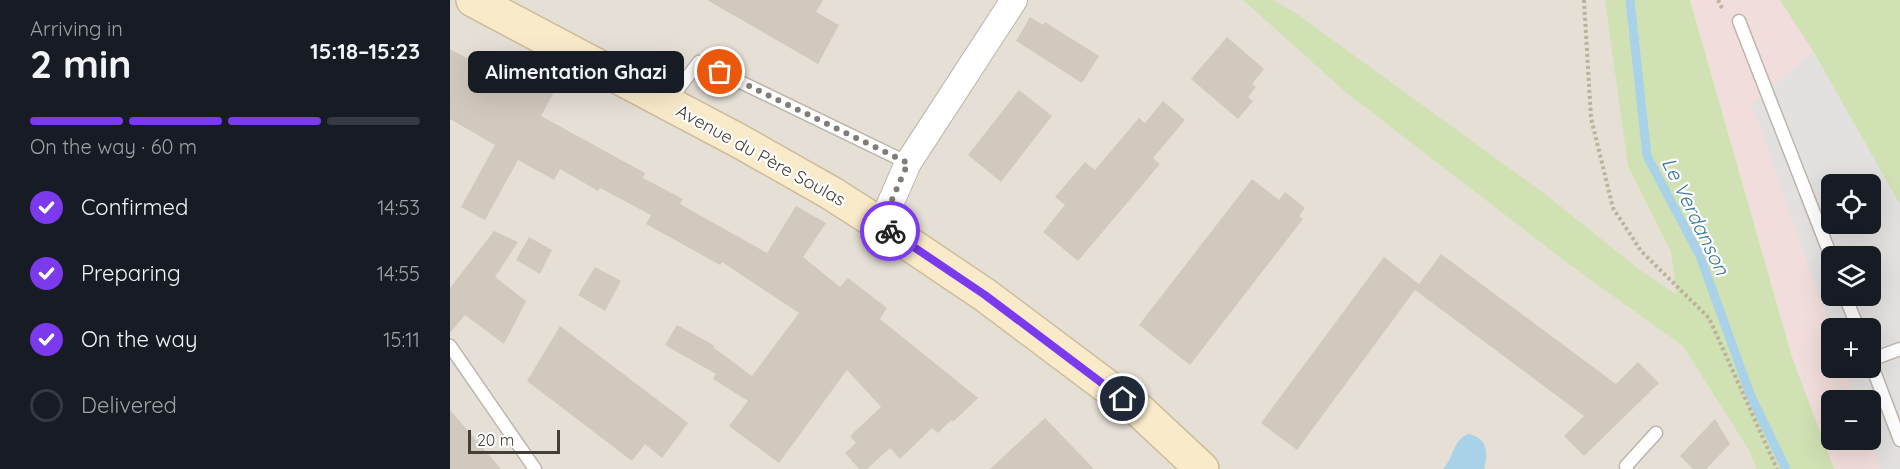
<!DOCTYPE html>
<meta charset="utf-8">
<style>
body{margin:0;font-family:Quicksand,sans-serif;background:#20242c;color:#f1f3f6;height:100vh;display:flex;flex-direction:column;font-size:22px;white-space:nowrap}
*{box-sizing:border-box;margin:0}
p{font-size:20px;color:#9ea1a6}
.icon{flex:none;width:33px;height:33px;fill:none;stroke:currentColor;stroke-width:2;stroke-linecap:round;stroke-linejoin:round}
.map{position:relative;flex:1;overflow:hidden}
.side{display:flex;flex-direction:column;background:#171b24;width:450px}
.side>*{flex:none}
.fabs{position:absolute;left:1371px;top:174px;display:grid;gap:12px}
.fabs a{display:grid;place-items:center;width:60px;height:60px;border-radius:9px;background:#171b24;box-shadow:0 6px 24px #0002;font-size:30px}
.scale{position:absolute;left:18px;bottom:15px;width:92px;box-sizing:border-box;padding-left:6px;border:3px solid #443e37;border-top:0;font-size:16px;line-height:21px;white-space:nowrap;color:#443e37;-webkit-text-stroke:4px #fff;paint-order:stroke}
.pin{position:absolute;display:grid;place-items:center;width:51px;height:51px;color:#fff;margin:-26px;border:3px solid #fff;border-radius:50%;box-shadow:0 2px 6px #0007}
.courier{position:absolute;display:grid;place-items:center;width:60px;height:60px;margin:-30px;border:4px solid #7c3aed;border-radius:50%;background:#fff;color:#222;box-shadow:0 2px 8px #0007}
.bubble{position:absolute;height:42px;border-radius:9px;background:#171b24;box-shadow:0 6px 24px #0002;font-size:20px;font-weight:700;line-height:42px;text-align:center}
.overview em{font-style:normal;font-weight:700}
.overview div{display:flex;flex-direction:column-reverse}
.overview{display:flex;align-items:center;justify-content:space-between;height:102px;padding:0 30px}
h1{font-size:39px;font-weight:700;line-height:45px}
.bar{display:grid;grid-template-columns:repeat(4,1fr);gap:9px 6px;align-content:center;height:72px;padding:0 30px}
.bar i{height:8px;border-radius:4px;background:#363941}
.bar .on{background:#7c3aed}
.bar p{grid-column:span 4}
ol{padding:0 30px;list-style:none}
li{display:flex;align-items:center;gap:18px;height:66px}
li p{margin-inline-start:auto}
li .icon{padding:6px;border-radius:50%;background:#7c3aed;color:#fff;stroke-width:4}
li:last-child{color:#9ea1a6}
li i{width:33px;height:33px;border:3px solid #363941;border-radius:50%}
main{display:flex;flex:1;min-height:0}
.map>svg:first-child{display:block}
.residential{fill:#e5dfd6}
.medical{fill:#f1dddc;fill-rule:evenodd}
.green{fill:#d0e2b4}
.parking{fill:#e3e1df;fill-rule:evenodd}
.water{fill:#a9d2e9}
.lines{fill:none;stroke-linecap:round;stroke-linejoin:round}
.stream{stroke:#a9d2e9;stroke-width:9}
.building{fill:#d2c9be}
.service-casing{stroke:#bcb5ab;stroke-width:15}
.minor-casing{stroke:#bcb5ab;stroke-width:28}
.secondary-casing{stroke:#cdbd9b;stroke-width:36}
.path{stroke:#bdb09d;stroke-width:4;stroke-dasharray:3 3;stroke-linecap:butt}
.service{stroke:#fff;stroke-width:12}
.minor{stroke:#fff;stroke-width:26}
.secondary{stroke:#f9ebca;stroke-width:33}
.done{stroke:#817c75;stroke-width:6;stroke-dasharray:0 10.8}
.route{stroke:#7c3aed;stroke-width:8}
.labels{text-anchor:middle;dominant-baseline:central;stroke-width:4.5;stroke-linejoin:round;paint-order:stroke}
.street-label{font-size:18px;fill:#443e37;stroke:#fff}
.water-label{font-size:20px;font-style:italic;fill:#38799f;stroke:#fff}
</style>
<main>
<section class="side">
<div class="overview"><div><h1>2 min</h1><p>Arriving in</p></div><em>15:18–15:23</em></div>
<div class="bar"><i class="on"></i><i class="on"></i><i class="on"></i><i></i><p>On the way · 60 m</p></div>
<ol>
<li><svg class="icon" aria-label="check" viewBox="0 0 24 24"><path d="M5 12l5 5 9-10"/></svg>Confirmed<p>14:53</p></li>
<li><svg class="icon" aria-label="check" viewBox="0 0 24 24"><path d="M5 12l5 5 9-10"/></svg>Preparing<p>14:55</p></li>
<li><svg class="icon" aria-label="check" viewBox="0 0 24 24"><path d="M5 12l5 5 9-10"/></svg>On the way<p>15:11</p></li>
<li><i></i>Delivered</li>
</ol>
</section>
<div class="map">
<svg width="1450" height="469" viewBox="0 0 1450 469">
<rect width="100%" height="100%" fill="#f2eee7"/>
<path class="residential" d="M 0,0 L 1240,0 L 1342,357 L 1384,469 L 0,469 Z"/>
<path class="medical" d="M 1240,0 L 1450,0 L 1450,469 L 1384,469 L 1342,357 ZM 1382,184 L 1420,184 L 1420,224 L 1382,224 ZM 1382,256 L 1420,256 L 1420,296 L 1382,296 ZM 1382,328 L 1420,328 L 1420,368 L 1382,368 ZM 1382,400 L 1420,400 L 1420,440 L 1382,440 Z"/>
<g class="green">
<path d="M 793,0 L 823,0 L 847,14 L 1095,194 L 1190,270 L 1227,295 L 1221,252 L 1178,166 L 1155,0 L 1240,0 L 1342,357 L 1384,469 L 1307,469 L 1299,450 L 1233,346 L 1120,265 L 898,94 Z"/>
<path d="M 1330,0 L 1450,0 L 1450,205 L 1363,51 Z"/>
</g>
<path class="parking" d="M 1363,51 L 1450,205 L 1450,469 L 1431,469 L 1420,440 L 1420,400 L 1407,400 L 1395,368 L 1420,368 L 1420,328 L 1382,328 L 1381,330 L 1302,105 ZM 1382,184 L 1420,184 L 1420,224 L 1382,224 ZM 1382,256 L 1420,256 L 1420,296 L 1382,296 Z"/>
<path class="water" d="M 1018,434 C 1037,437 1039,453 1034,469 L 993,469 C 1004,458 1002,441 1018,434 Z"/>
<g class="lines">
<path class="stream" d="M 1180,0 L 1197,156 L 1250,256 L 1300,394 L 1336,469"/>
</g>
<g class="building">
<path d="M 257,0 L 373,0 L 366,12 L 389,25 L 368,64 Z"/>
<path d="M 580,17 L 593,25 L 595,22 L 649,56 L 632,83 L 566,41 Z"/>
<path d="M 777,37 L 814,69 L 802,84 L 806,87 L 798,97 L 803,101 L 788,119 L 741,79 Z"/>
<path d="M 0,49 L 76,89 L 88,67 L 111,79 L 91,116 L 195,173 L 193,178 L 233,199 L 230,204 L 317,253 L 346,206 L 376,223 L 353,257 L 390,287 L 398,278 L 437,308 L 430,319 L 528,398 L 503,422 L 501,420 L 488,433 L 482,428 L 450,459 L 440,448 L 417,469 L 409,469 L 395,453 L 406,443 L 400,436 L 431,407 L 397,370 L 329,463 L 279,426 L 298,401 L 263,379 L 266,374 L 215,345 L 227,325 L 265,346 L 263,347 L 302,376 L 349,313 L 272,262 L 270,265 L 196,224 L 201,215 L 150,188 L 148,191 L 110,169 L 104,180 L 68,160 L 35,220 L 11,207 L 45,145 L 0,119 Z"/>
<path d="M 569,90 L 602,116 L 551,182 L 518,155 Z"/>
<path d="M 713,101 L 735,120 L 703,158 L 710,164 L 628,261 L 593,232 L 615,205 L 605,197 L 635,162 L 645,170 L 689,118 L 695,123 Z"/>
<path d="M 802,179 L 829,200 L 835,192 L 855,208 L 849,216 L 853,219 L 740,365 L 689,325 Z"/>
<path d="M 44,231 L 68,242 L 45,277 L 76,301 L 54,344 L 15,315 L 0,333 L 0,288 Z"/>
<path d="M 79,237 L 102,250 L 90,274 L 66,260 Z"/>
<path d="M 991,254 L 1166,384 L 1188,362 L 1209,383 L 1134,456 L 1114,436 L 1134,416 L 965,290 L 847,450 L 811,423 L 934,257 L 969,284 Z"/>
<path d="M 145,267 L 171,281 L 155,311 L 128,295 Z"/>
<path d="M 110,326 L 238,423 L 212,458 L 195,444 L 182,461 L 77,381 Z"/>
<path d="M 0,410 L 51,469 L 0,469 Z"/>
<path d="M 595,418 L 644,469 L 540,469 Z"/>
<path d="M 1265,419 L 1280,444 L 1256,469 L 1243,469 L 1230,456 Z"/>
</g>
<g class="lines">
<defs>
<g id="service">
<path d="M 1289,21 L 1382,259"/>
<path d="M 218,102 L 249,62 L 458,163"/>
<path d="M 1395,296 L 1408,328"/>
<path d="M 0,346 L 85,469"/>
<path d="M 1420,360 L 1450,349"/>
<path d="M 1420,361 L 1450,440"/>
<path d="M 1177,469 L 1176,466 L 1206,433"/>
</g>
<path id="minor" d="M 431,225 L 458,163 L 564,0"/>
<path id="secondary" d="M 23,0 L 291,142 L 381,193 L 431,225 L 535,295 L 691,412 L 752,469"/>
</defs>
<use href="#service" class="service-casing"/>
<use href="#minor" class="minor-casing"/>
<use href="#secondary" class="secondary-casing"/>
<g class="path">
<path d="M 1134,0 L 1141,118 L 1163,208 L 1191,251 L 1259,318 L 1327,469"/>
<path d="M 1268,0 L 1272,8"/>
</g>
<use href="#service" class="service"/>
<use href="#minor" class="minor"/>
<use href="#secondary" class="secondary"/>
</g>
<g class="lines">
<path class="done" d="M 270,72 L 458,163 L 431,225 L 440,231"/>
<path class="route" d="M 440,231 L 535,295 L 673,399"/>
</g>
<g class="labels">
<g class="street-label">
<text transform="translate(311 155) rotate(29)">Avenue du Père Soulas</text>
</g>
<g class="water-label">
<text transform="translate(1246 216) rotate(64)">Le Verdanson</text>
</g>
</g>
</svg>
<div class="fabs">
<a><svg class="icon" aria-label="locate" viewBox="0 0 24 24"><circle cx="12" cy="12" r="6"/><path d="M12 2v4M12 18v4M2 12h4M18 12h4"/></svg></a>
<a><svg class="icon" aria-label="layers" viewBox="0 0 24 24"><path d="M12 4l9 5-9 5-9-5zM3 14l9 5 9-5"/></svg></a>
<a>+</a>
<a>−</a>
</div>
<div class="scale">20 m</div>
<div class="pin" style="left:270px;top:72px;background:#ea580c"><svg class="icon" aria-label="bag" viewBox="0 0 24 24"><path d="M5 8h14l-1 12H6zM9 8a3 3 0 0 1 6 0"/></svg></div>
<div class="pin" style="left:673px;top:399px;background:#1f2937"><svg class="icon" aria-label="home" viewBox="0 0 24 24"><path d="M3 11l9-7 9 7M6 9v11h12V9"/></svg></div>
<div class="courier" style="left:440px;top:231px"><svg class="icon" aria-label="bike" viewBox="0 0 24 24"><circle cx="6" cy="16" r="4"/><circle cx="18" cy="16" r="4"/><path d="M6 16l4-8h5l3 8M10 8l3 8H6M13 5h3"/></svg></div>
<div class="bubble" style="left:18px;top:51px;width:216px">Alimentation Ghazi</div>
</div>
</main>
